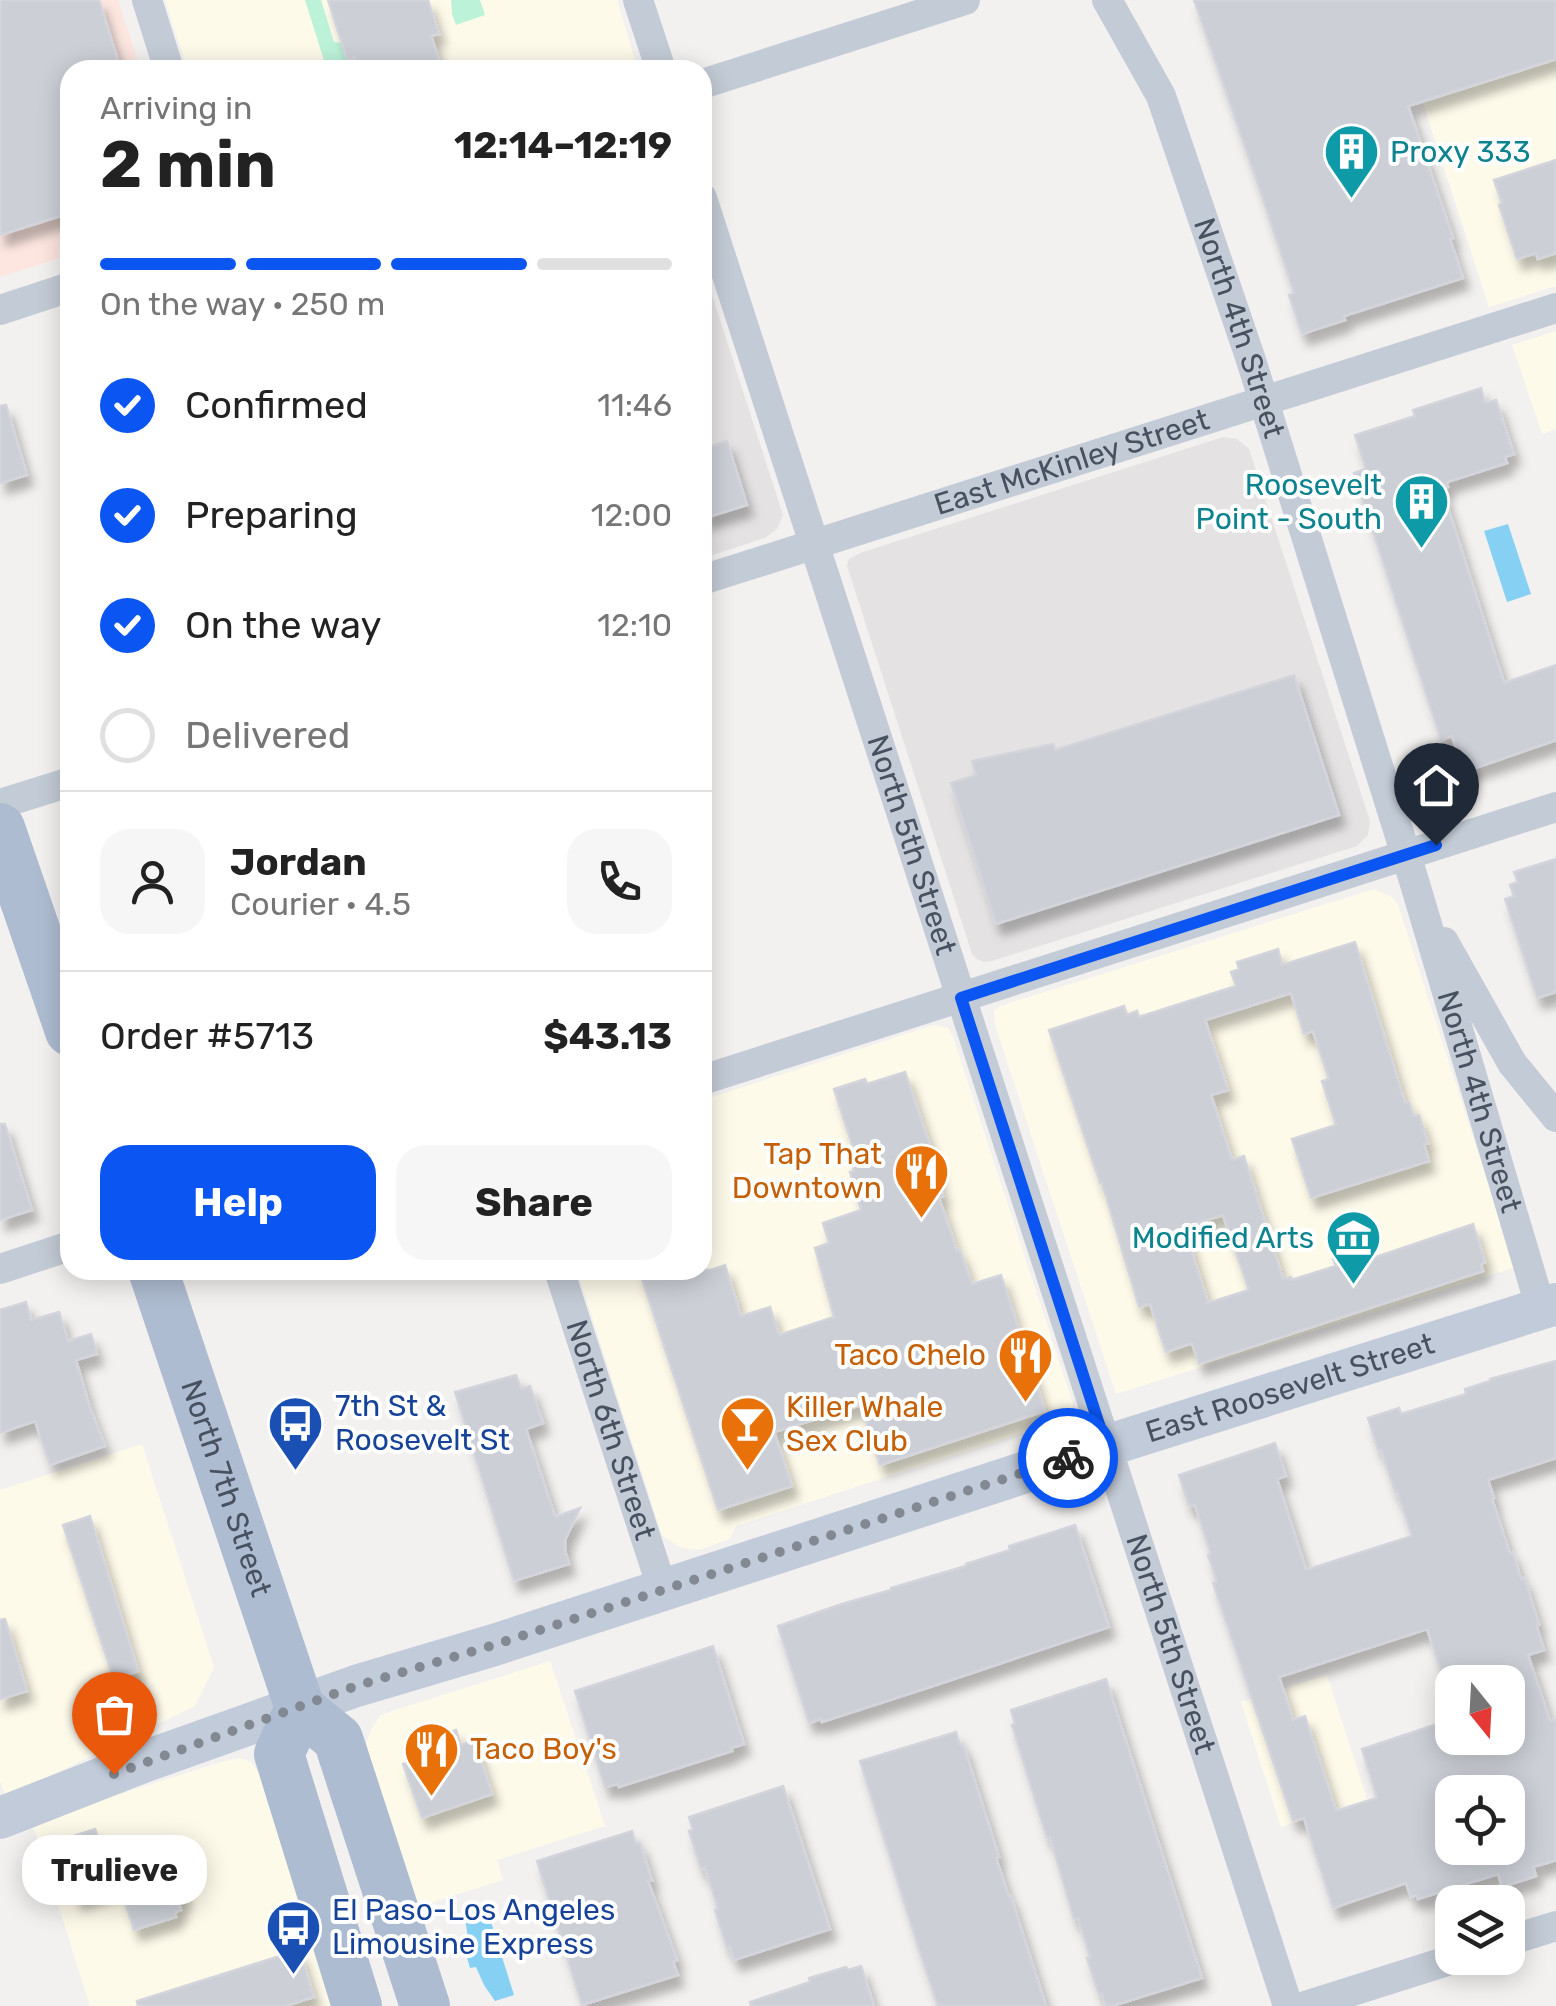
<!DOCTYPE html>
<meta charset="utf-8">
<style>
body{margin:0;font-family:Rubik,sans-serif;background:#f6f6f6;color:#222;height:100vh;display:flex;flex-direction:column;font-size:38px;white-space:nowrap}
*{box-sizing:border-box;margin:0}
p{font-size:32px;color:#767676}
.icon{flex:none;width:55px;height:55px;fill:none;stroke:currentColor;stroke-width:2;stroke-linecap:round;stroke-linejoin:round}
.map{position:relative;flex:1;overflow:hidden}
.drawer{position:absolute;left:60px;top:60px;width:652px;height:1220px;display:flex;flex-direction:column;background:#fff;border-radius:30px;box-shadow:0 5px 25px #0003}
.drawer>*{flex:none}
.needle{width:65px;rotate:162deg}
.fabs{position:absolute;left:1435px;top:1665px;display:grid;gap:20px}
.fabs a{display:grid;place-items:center;width:90px;height:90px;border-radius:20px;background:#fff;box-shadow:0 5px 25px #0003;font-size:50px}
.pin{position:absolute;display:grid;place-items:center;width:85px;height:85px;color:#fff;margin:-102px -42px;border-radius:50% 50% 50% 0;rotate:-45deg;box-shadow:0 0 10px #0007}
.pin .icon{rotate:45deg}
.courier{position:absolute;display:grid;place-items:center;width:100px;height:100px;margin:-50px;border:8px solid #0b55f2;border-radius:50%;background:#fff;color:#222;box-shadow:0 2px 12px #0007}
.bubble{position:absolute;height:70px;border-radius:30px;background:#fff;box-shadow:0 5px 25px #0003;font-size:32px;font-weight:700;line-height:70px;text-align:center}
.head em{font-style:normal;font-weight:700}
.head div{display:flex;flex-direction:column-reverse}
.head{display:flex;align-items:center;justify-content:space-between;height:170px;padding:0 40px}
h1{font-size:65px;font-weight:700;line-height:75px}
.bar{display:grid;grid-template-columns:repeat(4,1fr);gap:15px 10px;align-content:center;height:120px;padding:0 40px}
.bar i{height:12px;border-radius:8px;background:#e0e0e0}
.bar .on{background:#0b55f2}
.bar p{grid-column:span 4}
.line{display:flex;align-items:center;gap:25px;padding:0 40px;border-top:2px solid #e0e0e0}
.line div{flex:1}
.round{display:grid;place-items:center;flex:none;width:105px;height:105px;border-radius:30px;background:#f6f6f6}
ol{padding:0 40px;list-style:none}
li{display:flex;align-items:center;gap:30px;height:110px}
li p{margin-inline-start:auto}
li .icon{padding:10px;border-radius:50%;background:#0b55f2;color:#fff;stroke-width:4}
li:last-child{color:#767676}
li i{width:55px;height:55px;border:5px solid #e0e0e0;border-radius:50%}
.button{display:flex;gap:20px;margin-top:auto;padding:20px 40px}
.button a{flex:1;height:115px;border-radius:30px;background:#0b55f2;color:#fff;font-size:40px;font-weight:700;line-height:115px;text-align:center}
.button a+a{background:#f6f6f6;color:#222}
.map>svg:first-child{display:block}
.commercial{fill:#fefaea}
.education{fill:#e4e2e2}
.medical{fill:#fde6e0}
.green{fill:#bcf3d8}
.water{fill:#86d0f3}
.building{fill:#cccfd6;stroke:#d4d5dc;stroke-width:2.5;fill-rule:evenodd;filter:url(#shadow)}
.lines{fill:none;stroke-linecap:round;stroke-linejoin:round}
.street{stroke:#c3cbd6;stroke-width:30}
.secondary{stroke:#c2cbda;stroke-width:42}
.primary{stroke:#aebcd1;stroke-width:50}
.done{stroke:#838992;stroke-width:10;stroke-dasharray:0 18}
.route{stroke:#0b55f2;stroke-width:12}
.labels{text-anchor:middle;dominant-baseline:central;stroke-width:8;stroke-linejoin:round;paint-order:stroke}
.culture-label{font-size:30px;fill:#0d838f;stroke:#fff;text-anchor:end}
.street-label{font-size:30px;fill:#475160;stroke:#fff}
.food-label{font-size:30px;fill:#c56008;stroke:#fff;text-anchor:end}
.transit-label{font-size:30px;fill:#164399;stroke:#fff;text-anchor:start}
</style>
<div class="map">
<svg width="1556" height="2006" viewBox="0 0 1556 2006">
<defs>
<filter id="shadow"><feDropShadow dx="6" dy="11" stdDeviation="5" flood-color="#0004"/></filter>
</defs>
<rect width="100%" height="100%" fill="#f3f1f0"/>
<g class="commercial">
<path d="M 165,0 L 617,0 L 636,64 L 634,70 L 188,70 Z"/>
<path d="M 1556,59 L 1556,286 L 1489,307 L 1423,103 Z"/>
<path d="M 1556,331 L 1556,429 L 1542,434 L 1512,345 Z"/>
<path d="M 1374,889 L 1392,897 L 1398,905 L 1513,1261 L 1513,1268 L 1116,1394 L 995,1025 L 994,1011 L 1000,1006 Z"/>
<path d="M 934,1025 L 948,1028 L 953,1037 L 1073,1404 L 1071,1415 L 1059,1432 L 1052,1435 L 1030,1442 L 1026,1440 L 1022,1433 L 736,1526 L 730,1539 L 699,1550 L 679,1547 L 663,1536 L 660,1529 L 577,1270 L 702,1270 L 703,1100 Z"/>
<path d="M 142,1444 L 214,1667 L 195,1706 L 6,1797 L 0,1781 L 0,1490 Z"/>
<path d="M 550,1661 L 605,1826 L 497,1860 L 503,1880 L 417,1907 L 367,1752 L 367,1741 L 372,1728 L 380,1716 L 392,1711 Z"/>
<path d="M 1327,1675 L 1367,1799 L 1281,1827 L 1241,1702 Z"/>
<path d="M 240,1758 L 251,1762 L 259,1773 L 332,2006 L 90,2006 L 32,1822 L 221,1762 Z"/>
</g>
<g class="education">
<path d="M 702,264 L 783,515 L 777,529 L 765,538 L 703,558 Z"/>
<path d="M 1223,437 L 1237,439 L 1249,449 L 1370,821 L 1368,835 L 1357,846 L 992,961 L 984,962 L 977,959 L 972,954 L 847,566 L 849,559 L 860,553 Z"/>
</g>
<path class="medical" d="M 0,0 L 118,0 L 141,70 L 70,70 L 70,255 L 0,277 Z"/>
<g class="green">
<path d="M 305,0 L 321,0 L 334,42 L 342,43 L 350,70 L 327,70 Z"/>
<path d="M 451,0 L 480,0 L 485,15 L 456,25 L 452,14 Z"/>
</g>
<g class="water">
<path d="M 1508,524 L 1531,594 L 1507,602 L 1484,531 Z"/>
<path d="M 486,1906 L 514,1995 L 495,2001 L 484,1985 L 476,1967 L 470,1968 L 464,1947 L 469,1945 L 465,1918 L 467,1912 Z"/>
</g>
<g class="building">
<path d="M 0,0 L 99,0 L 121,70 L 70,70 L 70,213 L 0,235 Z"/>
<path d="M 328,0 L 428,0 L 439,34 L 431,36 L 442,70 L 358,70 L 354,57 L 347,60 Z"/>
<path d="M 1194,0 L 1556,0 L 1556,59 L 1408,106 L 1453,238 L 1450,239 L 1463,278 L 1344,316 L 1345,320 L 1302,334 L 1289,295 L 1294,293 L 1260,190 Z"/>
<path d="M 1556,160 L 1556,253 L 1538,259 L 1536,253 L 1517,259 L 1499,205 L 1502,203 L 1494,180 Z"/>
<path d="M 1481,388 L 1485,403 L 1496,400 L 1514,454 L 1505,457 L 1507,463 L 1447,482 L 1448,487 L 1442,489 L 1504,683 L 1556,665 L 1556,740 L 1464,772 L 1452,736 L 1441,740 L 1354,473 L 1366,469 L 1355,435 L 1415,416 L 1413,410 Z"/>
<path d="M 6,405 L 27,475 L 0,483 L 0,406 Z"/>
<path d="M 727,441 L 747,505 L 702,519 L 702,449 Z"/>
<path d="M 1294,675 L 1339,815 L 996,924 L 951,783 L 976,775 L 972,761 L 1053,744 L 1055,750 Z"/>
<path d="M 1556,859 L 1556,992 L 1537,998 L 1505,899 L 1514,896 L 1510,885 L 1518,882 L 1514,872 Z"/>
<path d="M 1355,942 L 1405,1103 L 1409,1102 L 1414,1116 L 1419,1115 L 1428,1143 L 1424,1144 L 1429,1161 L 1311,1198 L 1292,1139 L 1336,1125 L 1322,1081 L 1329,1079 L 1313,1031 L 1304,1034 L 1291,993 L 1205,1020 L 1228,1090 L 1211,1095 L 1232,1160 L 1244,1156 L 1283,1279 L 1291,1277 L 1291,1280 L 1336,1266 L 1333,1259 L 1359,1251 L 1362,1258 L 1375,1254 L 1376,1257 L 1473,1224 L 1485,1262 L 1481,1264 L 1483,1271 L 1199,1364 L 1192,1343 L 1166,1352 L 1150,1304 L 1139,1307 L 1102,1183 L 1100,1183 L 1049,1030 L 1124,1006 L 1127,1015 L 1137,1011 L 1139,1017 L 1236,986 L 1231,972 L 1239,969 L 1237,962 L 1278,949 L 1282,965 ZM 1223,1215 L 1249,1290 L 1208,1303 L 1184,1227 Z"/>
<path d="M 905,1072 L 939,1173 L 936,1173 L 943,1196 L 939,1198 L 957,1251 L 960,1250 L 972,1284 L 1001,1275 L 1045,1411 L 880,1465 L 861,1405 L 774,1432 L 792,1486 L 718,1510 L 639,1270 L 711,1270 L 725,1265 L 741,1316 L 770,1307 L 779,1335 L 834,1317 L 815,1248 L 829,1243 L 823,1223 L 861,1210 L 850,1172 L 854,1171 L 851,1162 L 857,1160 L 834,1089 L 865,1079 L 867,1084 Z"/>
<path d="M 0,1124 L 5,1124 L 32,1210 L 0,1220 Z"/>
<path d="M 26,1302 L 31,1320 L 59,1312 L 68,1341 L 91,1334 L 97,1354 L 76,1360 L 90,1408 L 105,1446 L 50,1465 L 35,1421 L 0,1433 L 0,1310 Z"/>
<path d="M 1556,1361 L 1556,1458 L 1488,1480 L 1494,1498 L 1492,1499 L 1510,1554 L 1513,1553 L 1521,1579 L 1524,1578 L 1539,1624 L 1536,1624 L 1544,1650 L 1528,1655 L 1550,1721 L 1556,1719 L 1556,1860 L 1533,1867 L 1536,1876 L 1502,1887 L 1498,1874 L 1418,1899 L 1417,1895 L 1411,1897 L 1406,1883 L 1333,1908 L 1304,1818 L 1293,1821 L 1213,1583 L 1217,1581 L 1208,1555 L 1211,1554 L 1195,1505 L 1189,1506 L 1179,1475 L 1275,1443 L 1286,1476 L 1277,1479 L 1306,1570 L 1412,1536 L 1397,1491 L 1395,1492 L 1381,1449 L 1378,1450 L 1368,1418 L 1399,1408 L 1401,1414 L 1466,1394 L 1465,1389 L 1490,1381 L 1490,1379 ZM 1427,1629 L 1445,1682 L 1508,1682 L 1508,1738 L 1452,1738 L 1452,1719 L 1362,1749 L 1377,1798 L 1336,1811 L 1305,1716 L 1293,1720 L 1279,1677 ZM 1452,1792 L 1508,1792 L 1508,1848 L 1452,1848 Z"/>
<path d="M 516,1375 L 521,1389 L 530,1386 L 543,1423 L 526,1429 L 555,1517 L 580,1508 L 565,1540 L 565,1551 L 569,1564 L 514,1581 L 455,1392 Z"/>
<path d="M 90,1516 L 138,1671 L 114,1680 L 63,1525 Z"/>
<path d="M 1075,1525 L 1109,1627 L 936,1685 L 822,1722 L 821,1719 L 809,1723 L 778,1626 L 842,1604 L 891,1590 L 891,1588 L 966,1566 L 966,1564 L 1010,1550 L 1009,1546 Z"/>
<path d="M 5,1619 L 27,1691 L 0,1699 L 0,1620 Z"/>
<path d="M 713,1646 L 744,1744 L 731,1748 L 732,1751 L 619,1787 L 618,1784 L 605,1787 L 575,1691 Z"/>
<path d="M 1106,1679 L 1202,1978 L 1112,2006 L 1106,2006 L 1102,1994 L 1099,1995 L 1087,1958 L 1090,1957 L 1078,1918 L 1074,1919 L 1050,1837 L 1047,1838 L 1012,1725 L 1015,1724 L 1011,1710 Z"/>
<path d="M 456,1730 L 461,1745 L 474,1740 L 492,1794 L 422,1818 L 403,1764 L 418,1759 L 413,1745 Z"/>
<path d="M 956,1732 L 960,1745 L 963,1744 L 999,1857 L 996,1858 L 1009,1897 L 1011,1897 L 1046,2006 L 938,2006 L 917,1943 L 860,1761 Z"/>
<path d="M 783,1786 L 830,1929 L 734,1960 L 730,1946 L 727,1948 L 715,1910 L 718,1909 L 705,1867 L 701,1869 L 689,1831 L 693,1830 L 689,1817 Z"/>
<path d="M 95,1829 L 103,1854 L 149,1840 L 151,1845 L 158,1842 L 161,1851 L 170,1848 L 185,1899 L 178,1901 L 181,1910 L 175,1912 L 176,1917 L 134,1930 L 120,1885 L 77,1899 L 58,1841 Z"/>
<path d="M 632,1831 L 636,1844 L 640,1843 L 652,1880 L 648,1881 L 677,1960 L 673,1962 L 678,1975 L 582,2005 L 537,1861 Z"/>
<path d="M 299,1950 L 314,1997 L 285,2006 L 138,2006 L 137,2001 Z"/>
<path d="M 861,1966 L 874,2006 L 751,2006 L 750,2002 L 810,1982 L 809,1978 L 846,1967 L 848,1970 Z"/>
</g>
<g class="lines">
<g class="street">
<path d="M 147,0 L 169,70"/>
<path d="M 638,0 L 661,70"/>
<path id="s1" d="M 1107,0 L 1161,96 L 1250,357 L 1415,884 L 1541,1309"/>
<path d="M 702,84 L 965,0"/>
<path id="s2" d="M 702,198 L 1288,2006"/>
<path d="M 0,310 L 70,287"/>
<path id="s3" d="M 702,580 L 1556,308"/>
<path d="M 0,804 L 70,782"/>
<path d="M 1444,942 L 1512,1063 L 1556,1117"/>
<path d="M 702,1080 L 1556,807"/>
<path d="M 0,1269 L 70,1246"/>
<path id="s4" d="M 559,1270 L 663,1591"/>
<path d="M 1508,1941 L 1556,1926"/>
<path d="M 1305,2006 L 1457,1958"/>
</g>
<path class="secondary" id="s5" d="M 0,1818 L 143,1762 L 356,1686 L 494,1645 L 1106,1446 L 1556,1304"/>
<g class="primary">
<path d="M 0,828 L 70,1031"/>
<path id="s6" d="M 153,1270 L 300,1708 L 338,1739 L 425,2006"/>
<path d="M 300,1708 L 279,1754 L 357,2006"/>
</g>
</g>
<g class="lines">
<path class="done" d="M 114,1774 L 356,1686 L 494,1645 L 1068,1458"/>
<path class="route" d="M 1068,1458 L 1106,1446 L 961,998 L 1436,845"/>
</g>
<defs>
<symbol id="building-pin" viewBox="-11 -11 22 30"><path d="M0 17L-7.5 6A9.5 9.5 0 1 1 7.5 6Z" fill="#0f9aa8" stroke="#fff"/><path d="M-4-6H4V6H1V3H-1V6H-4ZM-2.5-4.3h1.7v1.8h-1.7ZM.8-4.3h1.7v1.8H.8ZM-2.5-1h1.7V.8h-1.7ZM.8-1h1.7V.8H.8Z" fill="#fff"/></symbol>
<symbol id="restaurant-pin" viewBox="-11 -11 22 30"><path d="M0 17L-7.5 6A9.5 9.5 0 1 1 7.5 6Z" fill="#e8710a" stroke="#fff"/><path d="M-5-6h1v4h1v-4h1v4h1v-4h1v5L-1.5 .5V6h-2V.5L-5-1ZM5-6V6H3V1.5H1.5Q1.5-4 5-6Z" fill="#fff"/></symbol>
<symbol id="museum-pin" viewBox="-11 -11 22 30"><path d="M0 17L-7.5 6A9.5 9.5 0 1 1 7.5 6Z" fill="#0f9aa8" stroke="#fff"/><path d="M0-6L6-3V-2H-6V-3ZM-5-1h2V3h-2ZM-1-1h2V3h-2ZM3-1h2V3H3ZM-6 4H6V6H-6Z" fill="#fff"/></symbol>
<symbol id="bus-pin" viewBox="-11 -11 22 30"><path d="M0 17L-7.5 6A9.5 9.5 0 1 1 7.5 6Z" fill="#1a4fb4" stroke="#fff"/><path d="M-5-6H5V4H4V6H2V4H-2V6H-4V4H-5ZM-3.5-4V0h7V-4ZM-3.5 1.2v1.5H-2V1.2ZM2 1.2v1.5H3.5V1.2Z" fill="#fff"/></symbol>
<symbol id="bar-pin" viewBox="-11 -11 22 30"><path d="M0 17L-7.5 6A9.5 9.5 0 1 1 7.5 6Z" fill="#e8710a" stroke="#fff"/><path d="M-6-5H6L.8 .8V4.5H3.5V6h-7V4.5H-.8V.8Z" fill="#fff"/></symbol>
</defs>
<g fill-rule="evenodd">
<use href="#building-pin" x="1320" y="120" width="63" height="86"/>
<use href="#building-pin" x="1390" y="470" width="63" height="86"/>
<use href="#restaurant-pin" x="890" y="1140" width="63" height="86"/>
<use href="#museum-pin" x="1322" y="1206" width="63" height="86"/>
<use href="#restaurant-pin" x="994" y="1324" width="63" height="86"/>
<use href="#bus-pin" x="264" y="1392" width="63" height="86"/>
<use href="#bar-pin" x="716" y="1392" width="63" height="86"/>
<use href="#restaurant-pin" x="400" y="1718" width="63" height="86"/>
<use href="#bus-pin" x="262" y="1896" width="63" height="86"/>
</g>
<g class="labels">
<g class="culture-label">
<text x="1390" y="152" text-anchor="start">Proxy 333</text>
<text x="1382" y="485">Roosevelt<tspan x="1382" dy="34">Point - South</tspan></text>
<text x="1314" y="1238">Modified Arts</text>
</g>
<g class="street-label">
<text stroke="none"><textPath href="#s1" startOffset="355">North 4th Street</textPath></text>
<text stroke="none"><textPath href="#s3" startOffset="388">East McKinley Street</textPath></text>
<text stroke="none"><textPath href="#s2" startOffset="680">North 5th Street</textPath></text>
<text stroke="none"><textPath href="#s1" startOffset="1165">North 4th Street</textPath></text>
<text stroke="none"><textPath href="#s5" startOffset="1360">East Roosevelt Street</textPath></text>
<text stroke="none"><textPath href="#s4" startOffset="168">North 6th Street</textPath></text>
<text stroke="none"><textPath href="#s6" startOffset="230">North 7th Street</textPath></text>
<text stroke="none"><textPath href="#s2" startOffset="1520">North 5th Street</textPath></text>
</g>
<g class="food-label">
<text x="882" y="1154">Tap That<tspan x="882" dy="34">Downtown</tspan></text>
<text x="986" y="1355">Taco Chelo</text>
<text x="786" y="1407" text-anchor="start">Killer Whale<tspan x="786" dy="34">Sex Club</tspan></text>
<text x="470" y="1749" text-anchor="start">Taco Boy's</text>
</g>
<g class="transit-label">
<text x="335" y="1406">7th St &amp;<tspan x="335" dy="34">Roosevelt St</tspan></text>
<text x="332" y="1910">El Paso-Los Angeles<tspan x="332" dy="34">Limousine Express</tspan></text>
</g>
</g>
</svg>
<div class="fabs">
<a><svg class="needle" viewBox="-14 -14 28 28"><path d="M0-13l5 13h-10z" fill="#e53935"/><path d="M0 13l5-13h-10z" fill="#767676"/></svg></a>
<a><svg class="icon" aria-label="locate" viewBox="0 0 24 24"><circle cx="12" cy="12" r="6"/><path d="M12 2v4M12 18v4M2 12h4M18 12h4"/></svg></a>
<a><svg class="icon" aria-label="layers" viewBox="0 0 24 24"><path d="M12 4l9 5-9 5-9-5zM3 14l9 5 9-5"/></svg></a>
</div>
<div class="pin" style="left:114px;top:1774px;background:#ea580c"><svg class="icon" aria-label="bag" viewBox="0 0 24 24"><path d="M5 8h14l-1 12H6zM9 8a3 3 0 0 1 6 0"/></svg></div>
<div class="pin" style="left:1436px;top:845px;background:#1f2937"><svg class="icon" aria-label="home" viewBox="0 0 24 24"><path d="M3 11l9-7 9 7M6 9v11h12V9"/></svg></div>
<div class="courier" style="left:1068px;top:1458px"><svg class="icon" aria-label="bike" viewBox="0 0 24 24"><circle cx="6" cy="16" r="4"/><circle cx="18" cy="16" r="4"/><path d="M6 16l4-8h5l3 8M10 8l3 8H6M13 5h3"/></svg></div>
<div class="bubble" style="left:22px;top:1835px;width:185px">Trulieve</div>
<section class="drawer">
<div class="head"><div><h1>2 min</h1><p>Arriving in</p></div><em>12:14–12:19</em></div>
<div class="bar"><i class="on"></i><i class="on"></i><i class="on"></i><i></i><p>On the way · 250 m</p></div>
<ol>
<li><svg class="icon" aria-label="check" viewBox="0 0 24 24"><path d="M5 12l5 5 9-10"/></svg>Confirmed<p>11:46</p></li>
<li><svg class="icon" aria-label="check" viewBox="0 0 24 24"><path d="M5 12l5 5 9-10"/></svg>Preparing<p>12:00</p></li>
<li><svg class="icon" aria-label="check" viewBox="0 0 24 24"><path d="M5 12l5 5 9-10"/></svg>On the way<p>12:10</p></li>
<li><i></i>Delivered</li>
</ol>
<div class="line" style="height:180px"><a class="round"><svg class="icon" aria-label="person" viewBox="0 0 24 24"><circle cx="12" cy="8" r="4"/><path d="M4 21q1-7 8-7t8 7"/></svg></a><div><b>Jordan</b><p>Courier · 4.5</p></div><a class="round"><svg class="icon" aria-label="phone" viewBox="0 0 24 24"><path d="M5 4h4l2 5-3 2q2 4 5 5l2-3 5 2v4C11 20 4 13 5 4z"/></svg></a></div>
<div class="line" style="height:130px"><div>Order #5713</div><b>$43.13</b></div>
<div class="button"><a>Help</a><a>Share</a></div>
</section>
</div>
